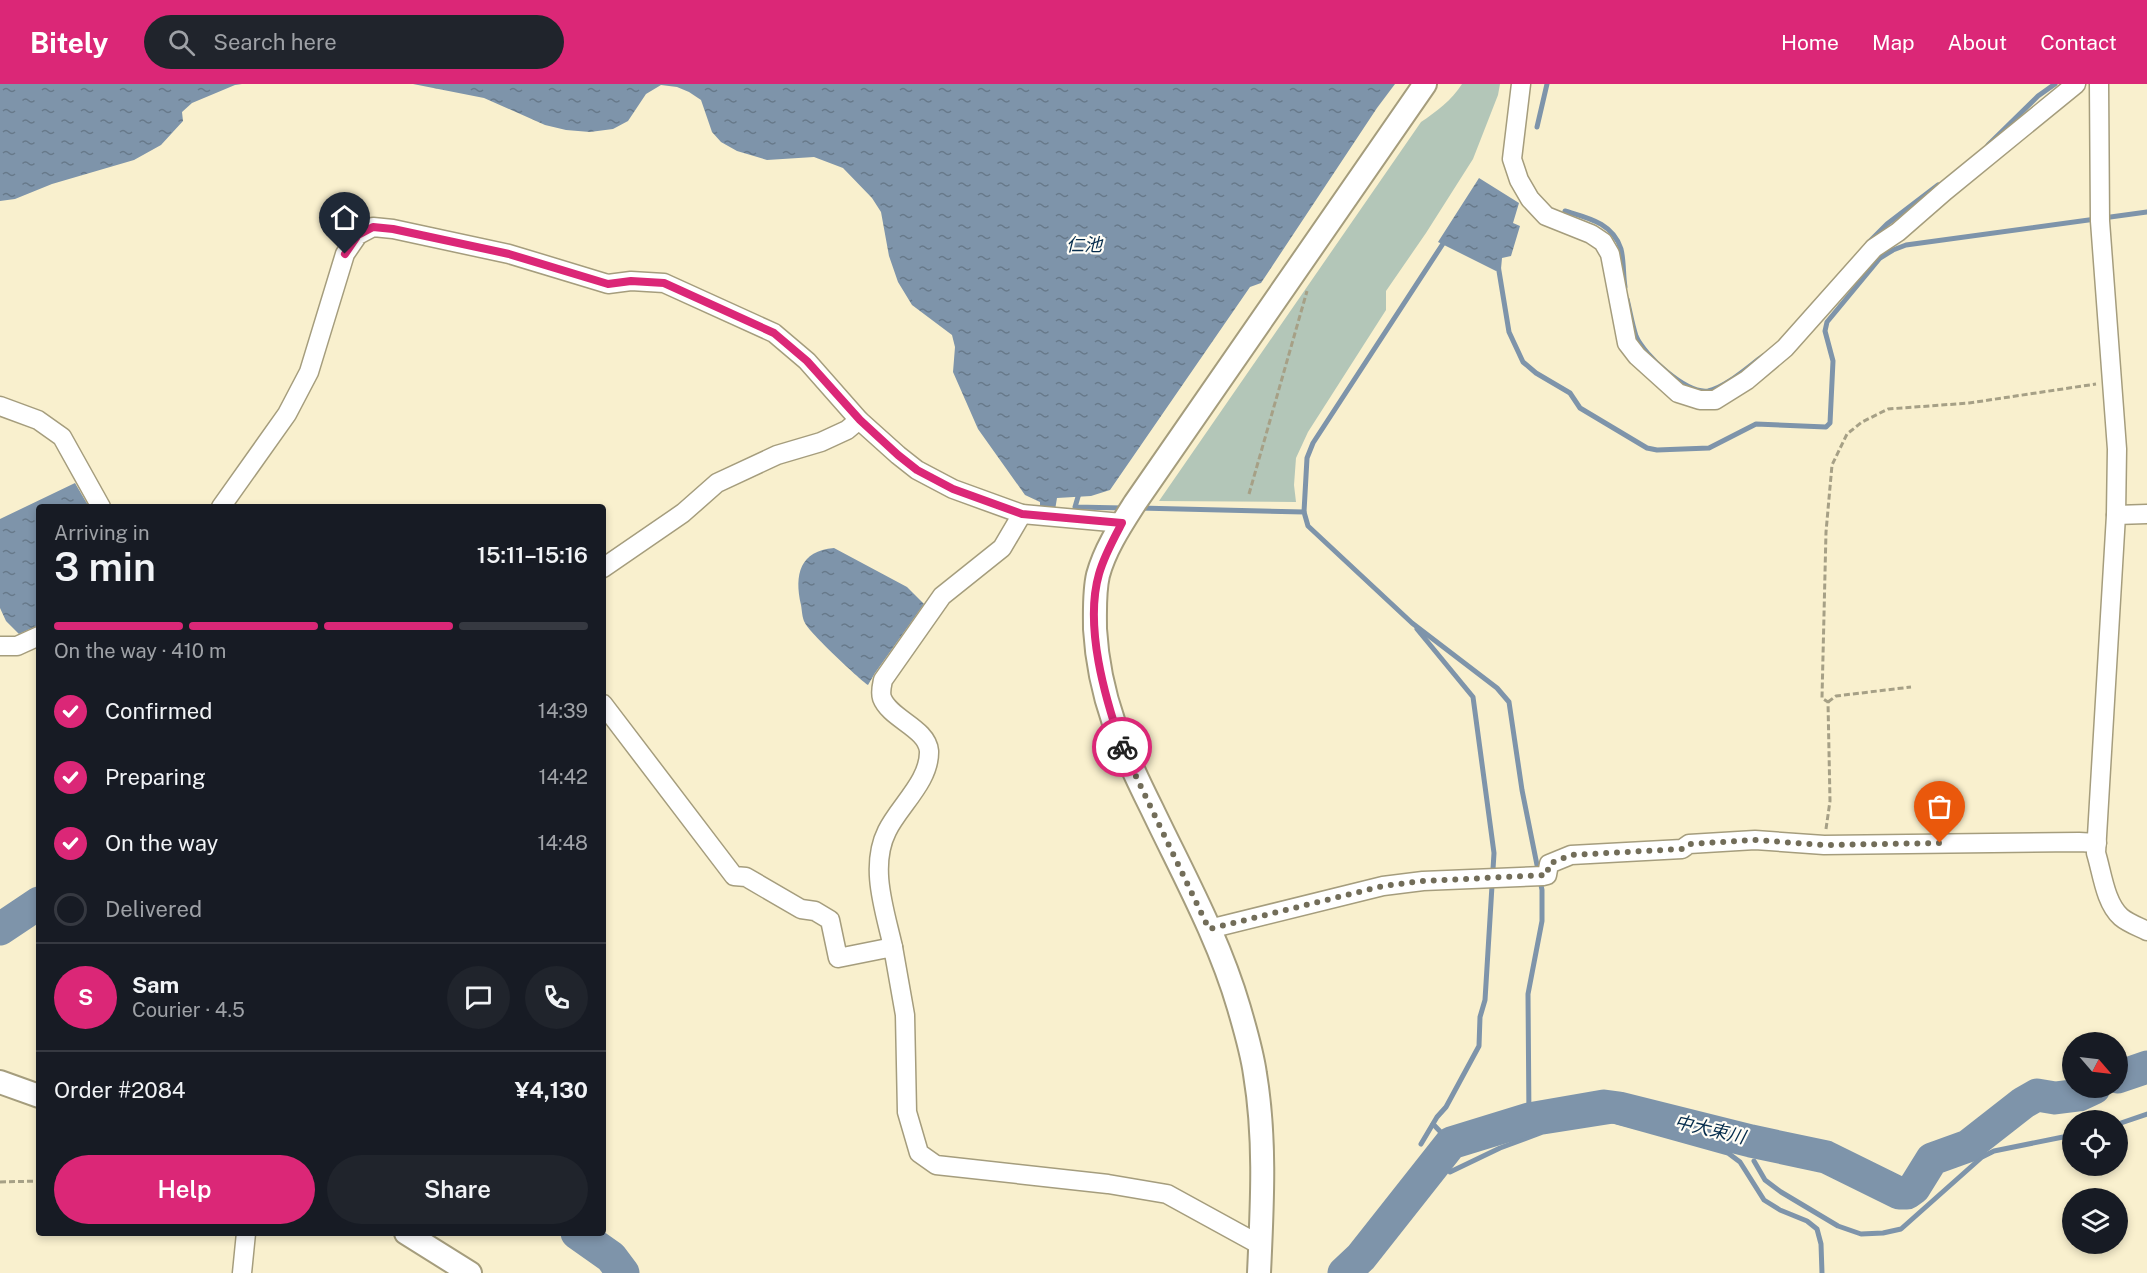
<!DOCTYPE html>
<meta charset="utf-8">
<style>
body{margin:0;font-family:"Public Sans","Noto Sans JP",sans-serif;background:#20242c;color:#f1f3f6;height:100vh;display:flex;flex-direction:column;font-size:22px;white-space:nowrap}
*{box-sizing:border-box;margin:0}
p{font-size:20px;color:#9ea1a6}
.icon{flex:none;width:33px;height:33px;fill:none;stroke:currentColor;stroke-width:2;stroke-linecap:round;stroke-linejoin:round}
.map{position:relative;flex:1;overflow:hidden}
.side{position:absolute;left:36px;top:420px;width:570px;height:732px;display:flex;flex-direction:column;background:#171b24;border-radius:6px;box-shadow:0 3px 9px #0003}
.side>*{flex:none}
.needle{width:39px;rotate:118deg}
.fabs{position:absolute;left:2062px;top:948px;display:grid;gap:12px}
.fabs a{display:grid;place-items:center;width:66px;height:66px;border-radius:50%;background:#171b24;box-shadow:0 3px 9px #0003;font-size:30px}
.pin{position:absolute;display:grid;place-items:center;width:51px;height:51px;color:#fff;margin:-62px -26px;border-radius:50% 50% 50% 0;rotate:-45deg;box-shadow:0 0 6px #0007}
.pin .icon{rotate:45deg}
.courier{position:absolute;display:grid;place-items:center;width:60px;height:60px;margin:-30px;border:4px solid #db2777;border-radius:50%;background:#fff;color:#222;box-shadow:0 2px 8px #0007}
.head em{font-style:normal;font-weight:600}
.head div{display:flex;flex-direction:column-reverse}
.head{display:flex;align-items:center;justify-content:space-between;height:102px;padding:0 18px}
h1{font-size:39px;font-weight:600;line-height:45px}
.bar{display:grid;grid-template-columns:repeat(4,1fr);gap:9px 6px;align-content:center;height:72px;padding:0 18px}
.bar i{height:8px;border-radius:4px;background:#363941}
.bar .on{background:#db2777}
.bar p{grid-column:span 4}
.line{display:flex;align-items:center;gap:15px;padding:0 18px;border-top:2px solid #363941}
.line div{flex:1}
.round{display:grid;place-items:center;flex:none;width:63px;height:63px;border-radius:32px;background:#20242c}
ol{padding:0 18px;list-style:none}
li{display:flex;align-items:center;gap:18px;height:66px}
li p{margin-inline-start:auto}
li .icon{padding:6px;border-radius:50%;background:#db2777;color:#fff;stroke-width:4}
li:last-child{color:#9ea1a6}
li i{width:33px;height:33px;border:3px solid #363941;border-radius:50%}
.cta{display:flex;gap:12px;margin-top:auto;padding:12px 18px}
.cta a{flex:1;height:69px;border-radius:36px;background:#db2777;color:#fff;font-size:24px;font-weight:600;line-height:69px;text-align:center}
.cta a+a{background:#20242c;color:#f1f3f6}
header{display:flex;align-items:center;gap:36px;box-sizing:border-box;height:84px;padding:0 30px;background:#db2777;color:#fff}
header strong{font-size:28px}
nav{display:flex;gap:33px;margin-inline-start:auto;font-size:21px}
.search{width:420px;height:54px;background:#20242c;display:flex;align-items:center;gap:15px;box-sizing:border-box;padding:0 21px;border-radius:33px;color:#9ea1a6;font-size:22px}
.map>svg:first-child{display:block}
.grass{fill:#b3c6b8}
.water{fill:url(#water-ripples)}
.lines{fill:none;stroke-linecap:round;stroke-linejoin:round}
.stream{stroke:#7e94aa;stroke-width:5}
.river{stroke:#7e94aa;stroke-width:33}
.minor-casing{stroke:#a59d7d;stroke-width:21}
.tertiary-casing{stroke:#a59d7d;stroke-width:26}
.path{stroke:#a6a086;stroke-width:3;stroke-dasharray:6 3;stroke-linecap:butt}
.minor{stroke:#fff;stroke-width:18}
.tertiary{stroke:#fff;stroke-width:22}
.done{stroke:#726d59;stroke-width:6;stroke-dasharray:0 10.8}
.route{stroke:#db2777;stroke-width:8}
.labels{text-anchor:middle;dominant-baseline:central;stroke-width:4.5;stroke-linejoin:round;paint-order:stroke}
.water-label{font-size:18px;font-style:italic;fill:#052c4c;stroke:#fffdf6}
</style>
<header>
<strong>Bitely</strong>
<div class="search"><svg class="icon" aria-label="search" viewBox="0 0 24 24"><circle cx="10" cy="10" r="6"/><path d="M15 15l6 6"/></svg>Search here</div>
<nav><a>Home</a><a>Map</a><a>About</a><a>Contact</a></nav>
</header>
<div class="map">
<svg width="2147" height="1189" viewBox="0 0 2147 1189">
<defs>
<pattern id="water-ripples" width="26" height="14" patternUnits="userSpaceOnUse" patternTransform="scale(1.5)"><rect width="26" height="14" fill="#7e94aa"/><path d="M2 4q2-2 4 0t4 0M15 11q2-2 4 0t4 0" fill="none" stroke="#67798a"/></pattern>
</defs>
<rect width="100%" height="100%" fill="#f9f0ce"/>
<path class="grass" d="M 1462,0 L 1500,0 L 1498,11 L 1473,75 L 1426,149 L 1386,207 L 1386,226 L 1308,348 L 1296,374 L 1294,401 L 1296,418 L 1159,417 L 1421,38 C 1436,28 1452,16 1462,0 Z"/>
<g class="water">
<path d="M 0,0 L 242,0 L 235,1 L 192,19 L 182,28 L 183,37 L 161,61 L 134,76 L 52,100 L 15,115 L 0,117 Z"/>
<path d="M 413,0 L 1395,0 L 1377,24 L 1261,199 L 1250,203 L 1110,406 L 1091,412 L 1057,414 L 1055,426 L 1040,425 L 1040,418 L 1025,411 L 978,345 L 953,288 L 955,263 L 952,251 L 912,221 L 898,198 L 889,172 L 881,128 L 872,114 L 843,84 L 814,73 L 767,76 L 737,67 L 721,58 L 712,48 L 701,16 L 689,8 L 677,3 L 661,1 L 646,10 L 628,37 L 613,45 L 590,48 L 566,46 L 545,41 L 484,14 Z"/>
<path d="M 1479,94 L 1519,119 L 1513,139 L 1520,142 L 1511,172 L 1502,174 L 1501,185 L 1496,187 L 1438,158 Z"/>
<path d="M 75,399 L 89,423 L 39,423 L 39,541 L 19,550 L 6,537 L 0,524 L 0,435 Z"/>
<path d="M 834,464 L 907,503 L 924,520 L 875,589 L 868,601 C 858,594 809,548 805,539 C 802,534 802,526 801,521 C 794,490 800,467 834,464 Z"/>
</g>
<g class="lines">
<g class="stream">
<path d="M 1537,43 L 1547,0"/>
<path d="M 1988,61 L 2038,12 L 2055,0"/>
<path d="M 1565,127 C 1588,134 1613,139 1621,165 C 1624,177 1623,191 1625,203"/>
<path d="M 1867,160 L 1887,140 L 1938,101"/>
<path d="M 1498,181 L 1509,248 L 1523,278 L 1536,289 L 1570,309 L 1580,324 L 1647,364 L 1657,366 L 1709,364 L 1756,340 L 1826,343 L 1830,339 L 1833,277 L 1825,247 L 1827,238 L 1880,174 L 1893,166 L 1906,161 L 2147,128"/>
<path d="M 1627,215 C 1630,227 1632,240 1636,252 C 1644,271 1686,310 1708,307 C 1725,304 1749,282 1763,272"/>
<path d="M 1080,406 L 1075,423 L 1123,424"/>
<path d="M 1139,424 L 1304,428 L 1308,442 L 1412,539 L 1497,604 L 1509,618 L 1522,706 L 1542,806 L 1542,837 L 1528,910 L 1529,1035"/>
<path d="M 1304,428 L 1307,374 L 1313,359 L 1446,155"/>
<path d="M 1417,545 L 1473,613 L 1494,769 L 1485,916 L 1480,933 L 1479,962 L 1446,1023 L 1437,1033 L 1421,1060"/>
<path d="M 1433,1040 L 1451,1059"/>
<path d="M 2118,1040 L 2147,1030"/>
<path d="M 1754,1077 L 1765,1096 L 1781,1108 L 1838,1142 L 1861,1150 L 1883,1149 L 1901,1145 L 1982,1073 L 1994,1067 L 2073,1051"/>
<path d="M 1450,1088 L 1500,1064 L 1543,1048 L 1613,1037 L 1728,1069 L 1740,1078 L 1764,1116 L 1780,1126 L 1807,1137 L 1817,1145 L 1821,1160 L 1822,1189"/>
</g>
<g class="river">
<path d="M 0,845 L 39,819"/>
<path d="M 2118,993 L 2147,983"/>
<path d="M 577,1149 L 611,1173 L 623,1189"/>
<path d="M 1344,1189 L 1361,1173 L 1451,1059 L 1529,1035 L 1604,1022 L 1619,1024 L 1751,1057 L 1826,1073 L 1899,1109 L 1907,1109 L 1914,1104 L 1932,1075 L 1968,1062 L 2023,1019 L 2037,1011 L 2055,1014 L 2079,1011 L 2094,1004"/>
</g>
<defs>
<g id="minor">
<path d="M 1521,0 L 1512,75 L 1519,96 L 1530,115 L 1546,132 L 1591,150 L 1603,158 L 1610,170 L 1627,259 L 1637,272 L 1678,309 L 1700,316 L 1715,316 L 1747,296 L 1785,264 L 1874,164 L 1898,148 L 1945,107 L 2076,0"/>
<path d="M 2099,0 L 2100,137 L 2117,365 L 2116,431"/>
<path d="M 0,322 L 38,336 L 62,353 L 101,423"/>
<path d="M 221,423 L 287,330 L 309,288 L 345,170 L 358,151 L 373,143 L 393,145 L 509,170 L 608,200 L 631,197 L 664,199 L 774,249 L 807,277 L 859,336 L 898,371 L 917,386 L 953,405 L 1022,430 L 1122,439"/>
<path d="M 2147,430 L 2116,431 L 2096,769 C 2102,788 2105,819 2121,833 C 2128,839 2139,843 2147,847"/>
<path d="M 603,484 L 683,429 L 717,399 L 777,371 L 821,358 L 847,346 L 859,336"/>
<path d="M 0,562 L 17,562 L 39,552"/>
<path d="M 603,620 L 734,792 L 746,793 L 801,825 L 815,827 L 830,836 L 838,874 L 893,863 L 905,931 L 907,1028 L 919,1069 L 936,1081 L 1108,1100 L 1167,1110 L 1260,1161"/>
<path d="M 1209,845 L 1383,802 L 1423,797 L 1543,792 L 1547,791 L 1549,780 L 1571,771 L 1682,765 L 1689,760 L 1755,756 L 1824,761 L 2079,758 L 2097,759"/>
<path d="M 893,863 C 885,827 869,783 887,747 C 899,722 930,697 929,667 C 927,644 890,635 882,614 C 880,608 882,601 883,596 L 942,512 L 1002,464 L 1022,430"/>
<path d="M 242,1189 L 246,1149"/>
</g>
<g id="tertiary">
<path d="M 0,998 L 39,1012"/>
<path d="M 406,1149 L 470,1189"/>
<path d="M 1259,1189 C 1262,1123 1266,1056 1255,990 C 1252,968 1245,945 1239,924 C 1219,855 1183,790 1152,725 C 1122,665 1099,614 1095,545 C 1095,528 1094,508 1098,491 C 1105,465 1121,441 1135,419 L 1425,0"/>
</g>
</defs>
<use href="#minor" class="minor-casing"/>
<use href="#tertiary" class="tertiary-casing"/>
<g class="path">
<path d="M 1249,410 L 1307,207"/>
<path d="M 1828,618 L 1836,612 L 1911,603"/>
<path d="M 1826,745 L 1830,717 L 1828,618 L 1822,614 L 1826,448 L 1832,381 L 1847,350 L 1862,338 L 1888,325 L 1969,319 L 2096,300"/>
<path d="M 0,1098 L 39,1097"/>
</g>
<use href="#minor" class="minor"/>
<use href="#tertiary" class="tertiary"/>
</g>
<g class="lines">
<path class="done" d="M 1122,663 L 1209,845 L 1383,802 L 1423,797 L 1547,791 L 1549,780 L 1571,771 L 1682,765 L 1689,760 L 1755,756 L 1824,761 L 1940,759"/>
<path class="route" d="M 345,170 L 358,151 L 373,143 L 393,145 L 509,170 L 608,200 L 631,197 L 664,199 L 774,249 L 807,277 L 860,336 L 898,371 L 917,386 L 953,405 L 1022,430 L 1122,439 C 1113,456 1104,472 1099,490 C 1084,542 1105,614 1122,663"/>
</g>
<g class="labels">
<g class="water-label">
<text x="1084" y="160">仁池</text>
<text transform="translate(1710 1045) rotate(13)">中大束川</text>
</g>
</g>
</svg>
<div class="fabs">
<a><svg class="needle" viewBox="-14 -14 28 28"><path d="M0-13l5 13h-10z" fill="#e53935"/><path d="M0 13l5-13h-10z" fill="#9ea1a6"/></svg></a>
<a><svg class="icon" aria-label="locate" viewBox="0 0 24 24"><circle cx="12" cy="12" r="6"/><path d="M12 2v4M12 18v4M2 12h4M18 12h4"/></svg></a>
<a><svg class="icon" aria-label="layers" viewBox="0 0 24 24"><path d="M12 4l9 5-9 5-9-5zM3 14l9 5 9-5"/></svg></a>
</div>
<div class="pin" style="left:1940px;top:759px;background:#ea580c"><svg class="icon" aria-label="bag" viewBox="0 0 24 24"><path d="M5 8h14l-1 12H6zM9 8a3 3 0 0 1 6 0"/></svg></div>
<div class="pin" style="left:345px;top:170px;background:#1f2937"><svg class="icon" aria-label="home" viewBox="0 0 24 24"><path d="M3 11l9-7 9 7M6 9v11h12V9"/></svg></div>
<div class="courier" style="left:1122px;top:663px"><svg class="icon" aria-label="bike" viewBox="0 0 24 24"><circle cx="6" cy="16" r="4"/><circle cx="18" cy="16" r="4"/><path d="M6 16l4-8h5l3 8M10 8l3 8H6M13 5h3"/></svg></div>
<section class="side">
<div class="head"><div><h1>3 min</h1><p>Arriving in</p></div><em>15:11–15:16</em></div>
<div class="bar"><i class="on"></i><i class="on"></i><i class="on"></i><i></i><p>On the way · 410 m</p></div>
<ol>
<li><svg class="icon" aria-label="check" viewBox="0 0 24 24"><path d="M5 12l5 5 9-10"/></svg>Confirmed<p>14:39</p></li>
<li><svg class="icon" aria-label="check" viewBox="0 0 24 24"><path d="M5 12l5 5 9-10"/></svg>Preparing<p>14:42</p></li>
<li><svg class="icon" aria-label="check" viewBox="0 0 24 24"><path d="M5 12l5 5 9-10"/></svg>On the way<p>14:48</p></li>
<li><i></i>Delivered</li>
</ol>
<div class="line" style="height:108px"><b class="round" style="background:#db2777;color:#fff">S</b><div><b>Sam</b><p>Courier · 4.5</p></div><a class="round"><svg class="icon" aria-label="chat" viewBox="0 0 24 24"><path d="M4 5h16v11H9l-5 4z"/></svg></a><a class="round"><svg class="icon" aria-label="phone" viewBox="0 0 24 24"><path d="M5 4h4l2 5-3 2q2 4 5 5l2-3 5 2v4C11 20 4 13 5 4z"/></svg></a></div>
<div class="line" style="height:78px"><div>Order #2084</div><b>¥4,130</b></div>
<div class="cta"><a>Help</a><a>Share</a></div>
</section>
</div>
